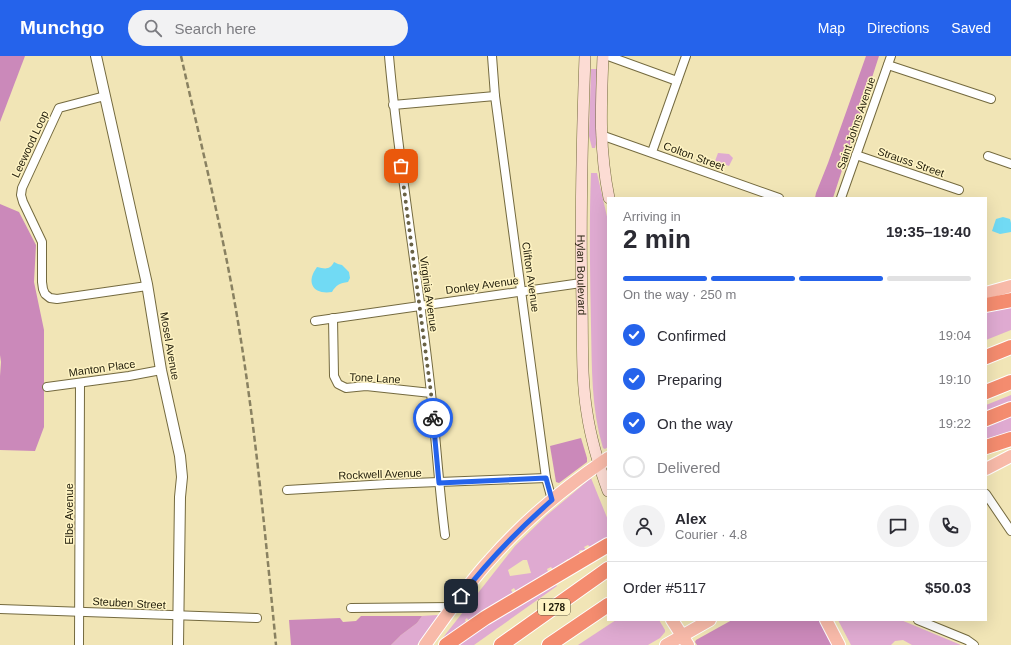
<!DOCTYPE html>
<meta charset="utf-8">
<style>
body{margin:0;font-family:Helvetica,sans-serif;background:#f2f2f3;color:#2b2b33;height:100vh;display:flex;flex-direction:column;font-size:15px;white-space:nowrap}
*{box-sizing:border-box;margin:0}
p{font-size:13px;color:#7c7c81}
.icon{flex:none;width:22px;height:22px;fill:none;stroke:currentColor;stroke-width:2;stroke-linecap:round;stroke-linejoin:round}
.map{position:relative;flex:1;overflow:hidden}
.panel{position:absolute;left:607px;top:141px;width:380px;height:424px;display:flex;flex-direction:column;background:#fff;border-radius:0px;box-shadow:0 4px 16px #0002}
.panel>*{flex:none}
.pin{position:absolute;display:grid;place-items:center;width:34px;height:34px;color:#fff;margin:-17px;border-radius:8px;box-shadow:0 2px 6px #0006}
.courier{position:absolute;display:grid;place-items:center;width:40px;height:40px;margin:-20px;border:3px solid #2563eb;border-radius:50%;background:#fff;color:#222;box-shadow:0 1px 5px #0007}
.summary em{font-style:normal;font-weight:800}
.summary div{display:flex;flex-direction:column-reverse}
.summary{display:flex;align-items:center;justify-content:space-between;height:68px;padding:0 16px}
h1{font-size:26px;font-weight:800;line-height:30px}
.bar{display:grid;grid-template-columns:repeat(4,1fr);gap:6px 4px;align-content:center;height:48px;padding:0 16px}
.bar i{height:5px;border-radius:3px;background:#e1e1e2}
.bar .active{background:#2563eb}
.bar p{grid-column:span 4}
.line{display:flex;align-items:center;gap:10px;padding:0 16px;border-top:1px solid #e1e1e2}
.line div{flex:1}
.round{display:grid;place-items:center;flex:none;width:42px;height:42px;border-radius:21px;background:#f2f2f3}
ol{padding:0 16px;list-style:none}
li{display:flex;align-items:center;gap:12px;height:44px}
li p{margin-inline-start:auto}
li .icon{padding:4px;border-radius:50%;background:#2563eb;color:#fff;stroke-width:4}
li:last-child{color:#7c7c81}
li i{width:22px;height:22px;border:2px solid #e1e1e2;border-radius:50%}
header{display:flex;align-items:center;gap:24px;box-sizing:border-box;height:56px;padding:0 20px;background:#2563eb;color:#fff}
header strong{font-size:19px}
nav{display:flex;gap:22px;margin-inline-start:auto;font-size:14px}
.search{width:280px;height:36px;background:#f2f2f3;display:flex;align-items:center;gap:10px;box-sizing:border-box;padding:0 14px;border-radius:22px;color:#7c7c81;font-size:15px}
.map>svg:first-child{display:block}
.green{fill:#dfaad1;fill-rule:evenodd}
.forest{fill:#cb89ba}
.water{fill:#71daf4}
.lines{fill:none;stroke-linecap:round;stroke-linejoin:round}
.minor-casing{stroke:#746a3f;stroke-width:10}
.tertiary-casing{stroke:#746a3f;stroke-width:12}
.secondary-casing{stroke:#746a3f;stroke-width:12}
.primary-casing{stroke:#fff;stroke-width:14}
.motorway-casing{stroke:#fff;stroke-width:16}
.minor{stroke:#fff;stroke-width:8}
.tertiary{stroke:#fff;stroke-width:10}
.secondary{stroke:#fcdcd4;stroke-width:11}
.primary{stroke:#f8baa9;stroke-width:12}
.motorway{stroke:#f48c6f;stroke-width:14}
.rail{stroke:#898161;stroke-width:2.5;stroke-dasharray:6 3;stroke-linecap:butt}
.done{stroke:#696246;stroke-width:4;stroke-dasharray:0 7.2}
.route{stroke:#2563eb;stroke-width:5}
.labels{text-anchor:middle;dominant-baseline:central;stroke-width:3;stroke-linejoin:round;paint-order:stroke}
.shield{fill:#fef3c3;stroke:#635c42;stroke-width:1}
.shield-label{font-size:10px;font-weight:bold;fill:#201c0a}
.street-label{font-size:11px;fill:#201c0a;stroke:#fef3c3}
</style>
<header>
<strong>Munchgo</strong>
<div class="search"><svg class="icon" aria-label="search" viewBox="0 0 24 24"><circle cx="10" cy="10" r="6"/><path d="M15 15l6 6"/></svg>Search here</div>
<nav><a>Map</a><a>Directions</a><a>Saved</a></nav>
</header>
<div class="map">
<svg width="1011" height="589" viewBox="0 0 1011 589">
<rect width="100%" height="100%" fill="#f1e5b6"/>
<g class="green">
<path d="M 591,13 L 599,13 L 599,15 L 596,88 L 595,92 L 592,92 L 589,80 Z"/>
<path d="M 718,97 L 729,98 L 733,102 L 729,110 L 715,105 Z"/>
<path d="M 591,117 L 597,117 L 608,165 L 608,391 L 605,393 L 603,392 C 591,352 592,311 591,270 C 590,219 589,169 591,117 Z"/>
<path d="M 1011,249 L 1011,274 L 986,284 L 986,255 Z"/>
<path d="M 1011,339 L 1011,347 L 986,357 L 986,349 Z"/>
<path d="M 1011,360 L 1011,377 L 986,385 L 986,370 Z"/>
<path d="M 591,422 L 608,464 L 608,482 L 591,492 L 588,489 L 584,491 L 587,495 L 584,496 L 582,494 L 579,495 L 580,498 L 569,504 L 568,503 L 564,506 L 565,508 L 554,515 L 551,511 L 547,513 L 549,518 L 517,537 L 514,532 L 511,534 L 514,539 L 511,540 L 510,538 L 509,539 L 509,541 L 469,566 L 467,562 L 465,564 L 467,568 L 440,587 L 440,586 L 445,579 L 515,490 L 547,459 ZM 523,504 L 527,504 L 531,517 L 510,520 L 508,514 Z"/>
<path d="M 555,528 L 557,530 L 474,589 L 455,589 L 468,580 Z"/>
<path d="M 437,559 L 439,560 L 417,589 L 391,589 L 401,579 L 417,567 L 422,560 Z"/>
<path d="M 616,564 L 659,564 L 665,574 L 665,576 L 660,582 L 648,589 L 578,589 Z"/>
<path d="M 838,564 L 901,564 L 961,589 L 912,589 L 903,584 L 895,585 L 891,589 L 851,589 Z"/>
</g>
<g class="forest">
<path d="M 0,0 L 25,0 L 0,66 Z"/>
<path d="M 866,0 L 879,0 L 833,142 L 815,142 L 816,137 L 828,107 Z"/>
<path d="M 0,148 L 19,156 L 36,189 L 34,226 L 44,274 L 44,371 L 35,395 L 0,394 L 0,320 L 1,306 L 0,299 Z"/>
<path d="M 581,382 L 587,402 L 587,406 L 559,427 L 556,426 L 550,390 Z"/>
<path d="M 361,560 L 422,560 L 417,567 L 401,579 L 391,589 L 291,589 L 289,564 L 340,562 L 343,566 L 356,565 Z"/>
<path d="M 732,564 L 819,564 L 833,589 L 697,589 L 695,586 L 696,584 Z"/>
</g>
<g class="water">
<path d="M 1003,161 L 1010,163 L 1011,167 L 1011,176 L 1000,178 L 992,175 L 996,163 Z"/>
<path d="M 334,206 L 338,208 L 342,209 L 349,216 L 350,222 L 348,226 C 340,227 336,229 332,236 C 314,239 305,227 317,211 C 325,213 330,214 334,206 Z"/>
</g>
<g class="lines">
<defs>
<g id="minor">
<path d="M 389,0 C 399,113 419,224 431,337 C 436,384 439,432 445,479"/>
<path d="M 492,0 L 495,40 L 546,422 L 552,444"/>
<path d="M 608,0 L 677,25"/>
<path d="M 888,9 L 991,43"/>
<path d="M 105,40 L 59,52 L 22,132 L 21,139 L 23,146 L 42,186 L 42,226 L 43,233 L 45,238 L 50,242 L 57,243 L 147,230"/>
<path d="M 393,49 L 495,40"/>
<path d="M 601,79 L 779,142"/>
<path d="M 652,96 L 686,0"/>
<path d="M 856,99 L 959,134"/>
<path d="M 988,100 L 1011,108"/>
<path d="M 841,142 L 891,0"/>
<path d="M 333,262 L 334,320 L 338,328 L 346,332 L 366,330 L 431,337"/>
<path d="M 315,265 L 581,227"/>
<path d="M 47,331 L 129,320 L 161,314"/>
<path d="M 287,434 L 387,428 L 546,422"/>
<path d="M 986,438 L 1011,475"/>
<path d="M 351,552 L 453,551"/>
<path d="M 0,553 L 257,562"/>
<path d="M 918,564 L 967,584 L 974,589"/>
<path d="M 79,589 L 80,327"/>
</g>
<path id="tertiary" d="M 96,0 L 147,228 L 161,314 L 180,400 L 182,421 L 180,441 L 178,589"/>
<g id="secondary">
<path id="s1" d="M 585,0 C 582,83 580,165 582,248 C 583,284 581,321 587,357 C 591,384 599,410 608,435"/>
<path d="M 603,0 C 601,50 599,93 609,142"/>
</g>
<g id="primary">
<path d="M 986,237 L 1011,230"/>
<path d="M 986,413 L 1011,400"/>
<path d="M 672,564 L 688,589"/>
<path d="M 826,564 L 839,589"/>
<path d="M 425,589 C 446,560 466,530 490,504 C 524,465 565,431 608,402"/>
<path d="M 666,589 L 710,564"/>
</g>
<g id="motorway">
<path d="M 986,249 L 1011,244"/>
<path d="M 986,301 L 1011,291"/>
<path d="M 986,336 L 1011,326"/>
<path d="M 986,363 L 1011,353"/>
<path d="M 986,391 L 1011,383"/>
<path d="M 446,589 L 485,562 L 608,489"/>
<path d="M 501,589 L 608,513"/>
<path d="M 549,589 L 608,549"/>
</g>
</defs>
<use href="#minor" class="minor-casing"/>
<use href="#tertiary" class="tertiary-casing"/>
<use href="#secondary" class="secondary-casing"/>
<use href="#primary" class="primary-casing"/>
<use href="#motorway" class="motorway-casing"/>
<use href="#minor" class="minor"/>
<use href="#tertiary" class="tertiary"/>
<use href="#secondary" class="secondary"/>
<use href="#primary" class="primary"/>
<use href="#motorway" class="motorway"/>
<path class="rail" d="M 181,0 C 200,84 221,168 236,254 C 255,365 265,477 276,589"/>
</g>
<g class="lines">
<path class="done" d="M 401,110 L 431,337 L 433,362"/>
<path class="route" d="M 433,362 L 439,427 L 546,422 L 552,444 C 518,474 488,505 461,540"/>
</g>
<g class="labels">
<rect class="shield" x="538" y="543" width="32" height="16" rx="3"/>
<g class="shield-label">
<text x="554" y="551">I 278</text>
</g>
<g class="street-label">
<text transform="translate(856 67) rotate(-71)">Saint Johns Avenue</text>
<text transform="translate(30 88) rotate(-65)">Leewood Loop</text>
<text transform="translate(694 100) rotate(20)">Colton Street</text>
<text transform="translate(911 106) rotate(19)">Strauss Street</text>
<text stroke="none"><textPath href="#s1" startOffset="219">Hylan Boulevard</textPath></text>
<text transform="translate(531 221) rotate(82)">Clifton Avenue</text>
<text transform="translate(482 229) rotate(-8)">Donley Avenue</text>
<text transform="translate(429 238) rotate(82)">Virginia Avenue</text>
<text transform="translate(170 290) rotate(80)">Mosel Avenue</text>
<text transform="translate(102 312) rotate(-8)">Manton Place</text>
<text transform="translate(375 322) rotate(3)">Tone Lane</text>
<text transform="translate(380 418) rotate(-2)">Rockwell Avenue</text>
<text transform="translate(69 458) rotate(-90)">Elbe Avenue</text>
<text transform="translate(129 547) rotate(3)">Steuben Street</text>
</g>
</g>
</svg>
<div class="pin" style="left:401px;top:110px;background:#ea580c"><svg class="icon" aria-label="bag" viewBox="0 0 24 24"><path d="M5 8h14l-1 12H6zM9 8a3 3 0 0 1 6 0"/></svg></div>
<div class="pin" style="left:461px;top:540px;background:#1f2937"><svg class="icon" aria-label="home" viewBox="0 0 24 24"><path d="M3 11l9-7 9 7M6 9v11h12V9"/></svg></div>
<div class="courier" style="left:433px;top:362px"><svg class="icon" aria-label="bike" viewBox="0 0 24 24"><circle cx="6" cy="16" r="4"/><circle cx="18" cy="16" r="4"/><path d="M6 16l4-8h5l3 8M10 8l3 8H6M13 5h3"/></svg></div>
<section class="panel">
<div class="summary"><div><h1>2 min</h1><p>Arriving in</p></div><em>19:35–19:40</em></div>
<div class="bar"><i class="active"></i><i class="active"></i><i class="active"></i><i></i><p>On the way · 250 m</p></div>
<ol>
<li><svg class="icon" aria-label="check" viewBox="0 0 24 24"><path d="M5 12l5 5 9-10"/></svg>Confirmed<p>19:04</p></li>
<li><svg class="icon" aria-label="check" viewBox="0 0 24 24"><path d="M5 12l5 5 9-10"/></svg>Preparing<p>19:10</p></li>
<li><svg class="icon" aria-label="check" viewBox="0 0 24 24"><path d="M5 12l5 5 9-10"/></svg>On the way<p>19:22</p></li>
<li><i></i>Delivered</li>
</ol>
<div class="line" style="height:72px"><a class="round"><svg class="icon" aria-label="person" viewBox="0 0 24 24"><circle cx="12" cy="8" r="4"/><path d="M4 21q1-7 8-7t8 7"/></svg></a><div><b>Alex</b><p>Courier · 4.8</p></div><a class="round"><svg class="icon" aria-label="chat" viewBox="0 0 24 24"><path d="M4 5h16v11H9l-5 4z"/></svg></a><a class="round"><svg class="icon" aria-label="phone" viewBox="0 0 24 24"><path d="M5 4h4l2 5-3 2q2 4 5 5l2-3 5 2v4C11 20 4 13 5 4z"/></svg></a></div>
<div class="line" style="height:52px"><div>Order #5117</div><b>$50.03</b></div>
</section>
</div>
